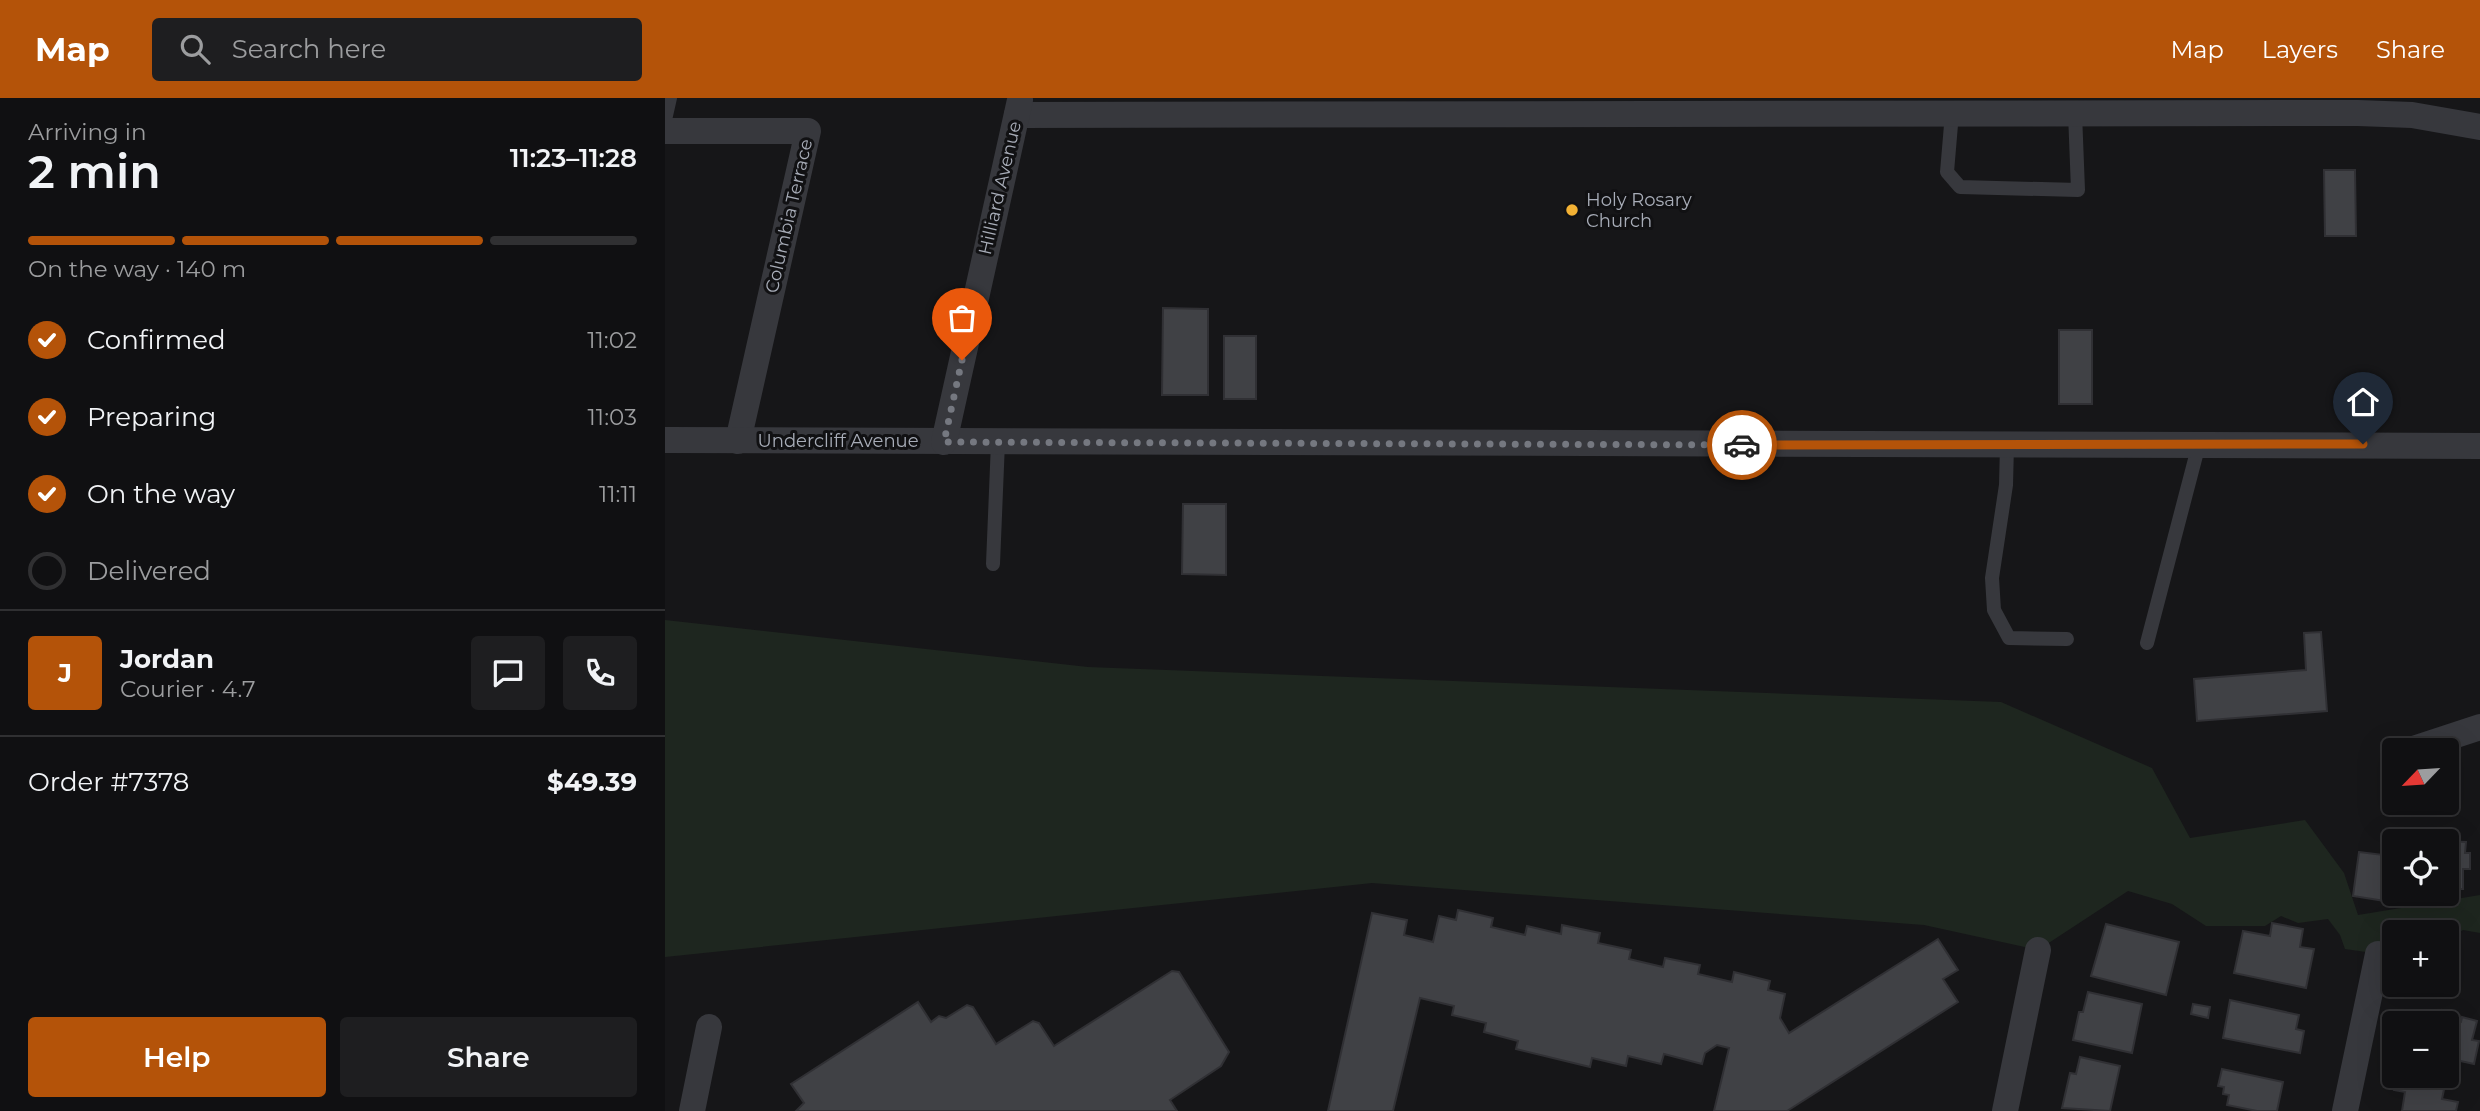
<!DOCTYPE html>
<meta charset="utf-8">
<style>
body{margin:0;font-family:Montserrat,sans-serif;background:#1e1e20;color:#f1f3f6;height:100vh;display:flex;flex-direction:column;font-size:26px;white-space:nowrap}
*{box-sizing:border-box;margin:0}
p{font-size:23px;color:#9c9d9f}
.icon{flex:none;width:38px;height:38px;fill:none;stroke:currentColor;stroke-width:2;stroke-linecap:round;stroke-linejoin:round}
.map{position:relative;flex:1;overflow:hidden}
.sheet{display:flex;flex-direction:column;background:#101012;width:665px}
.sheet>*{flex:none}
.needle{width:46px;rotate:245deg}
.fabs{position:absolute;left:1717px;top:640px;display:grid;gap:14px}
.fabs a{display:grid;place-items:center;width:77px;height:77px;border-radius:7px;background:#101012;box-shadow:0 7px 28px #0002,0 0 0 2px #303032;font-size:35px}
.pin{position:absolute;display:grid;place-items:center;width:60px;height:60px;color:#fff;margin:-72px -30px;border-radius:50% 50% 50% 0;rotate:-45deg;box-shadow:0 0 7px #0007}
.pin .icon{rotate:45deg}
.courier{position:absolute;display:grid;place-items:center;width:70px;height:70px;margin:-35px;border:5px solid #b45309;border-radius:50%;background:#fff;color:#222;box-shadow:0 2px 9px #0007}
.overview em{font-style:normal;font-weight:600}
.overview div{display:flex;flex-direction:column-reverse}
.overview{display:flex;align-items:center;justify-content:space-between;height:119px;padding:0 28px}
h1{font-size:46px;font-weight:600;line-height:52px}
.bar{display:grid;grid-template-columns:repeat(4,1fr);gap:10px 7px;align-content:center;height:84px;padding:0 28px}
.bar i{height:9px;border-radius:5px;background:#303032}
.bar .current{background:#b45309}
.bar p{grid-column:span 4}
.line{display:flex;align-items:center;gap:18px;padding:0 28px;border-top:2px solid #303032}
.line div{flex:1}
.round{display:grid;place-items:center;flex:none;width:74px;height:74px;border-radius:7px;background:#1e1e20}
ol{padding:0 28px;list-style:none}
li{display:flex;align-items:center;gap:21px;height:77px}
li p{margin-inline-start:auto}
li .icon{padding:7px;border-radius:50%;background:#b45309;color:#fff;stroke-width:4}
li:last-child{color:#9c9d9f}
li i{width:38px;height:38px;border:4px solid #303032;border-radius:50%}
.cta{display:flex;gap:14px;margin-top:auto;padding:14px 28px}
.cta a{flex:1;height:80px;border-radius:7px;background:#b45309;color:#fff;font-size:28px;font-weight:600;line-height:80px;text-align:center}
.cta a+a{background:#1e1e20;color:#f1f3f6}
header{display:flex;align-items:center;gap:42px;box-sizing:border-box;height:98px;padding:0 35px;background:#b45309;color:#fff}
header strong{font-size:33px}
nav{display:flex;gap:38px;margin-inline-start:auto;font-size:24px}
.search{width:490px;height:63px;background:#1e1e20;display:flex;align-items:center;gap:18px;box-sizing:border-box;padding:0 24px;border-radius:7px;color:#9c9d9f;font-size:26px}
main{display:flex;flex:1;min-height:0}
.map>svg:first-child{display:block}
.green{fill:#1e261f}
.building{fill:#404145;stroke:#303034;stroke-width:2}
.lines{fill:none;stroke-linecap:round;stroke-linejoin:round}
.lane{stroke:#37383d;stroke-width:14}
.street{stroke:#37383d;stroke-width:26}
.done{stroke:#757880;stroke-width:7;stroke-dasharray:0 12.6}
.route{stroke:#b45309;stroke-width:9}
.poi-dot{fill:#f2b134;stroke:#111113;stroke-width:2.5}
.labels{text-anchor:middle;dominant-baseline:central;stroke-width:6;stroke-linejoin:round;paint-order:stroke}
.street-label{font-size:18px;fill:#a8adb8;stroke:#111113}
.poi-label{font-size:18px;fill:#a8adb8;stroke:#111113;text-anchor:start}
</style>
<header>
<strong>Map</strong>
<div class="search"><svg class="icon" aria-label="search" viewBox="0 0 24 24"><circle cx="10" cy="10" r="6"/><path d="M15 15l6 6"/></svg>Search here</div>
<nav><a>Map</a><a>Layers</a><a>Share</a></nav>
</header>
<main>
<section class="sheet">
<div class="overview"><div><h1>2 min</h1><p>Arriving in</p></div><em>11:23–11:28</em></div>
<div class="bar"><i class="current"></i><i class="current"></i><i class="current"></i><i></i><p>On the way · 140 m</p></div>
<ol>
<li><svg class="icon" aria-label="check" viewBox="0 0 24 24"><path d="M5 12l5 5 9-10"/></svg>Confirmed<p>11:02</p></li>
<li><svg class="icon" aria-label="check" viewBox="0 0 24 24"><path d="M5 12l5 5 9-10"/></svg>Preparing<p>11:03</p></li>
<li><svg class="icon" aria-label="check" viewBox="0 0 24 24"><path d="M5 12l5 5 9-10"/></svg>On the way<p>11:11</p></li>
<li><i></i>Delivered</li>
</ol>
<div class="line" style="height:126px"><b class="round" style="background:#b45309;color:#fff">J</b><div><b>Jordan</b><p>Courier · 4.7</p></div><a class="round"><svg class="icon" aria-label="chat" viewBox="0 0 24 24"><path d="M4 5h16v11H9l-5 4z"/></svg></a><a class="round"><svg class="icon" aria-label="phone" viewBox="0 0 24 24"><path d="M5 4h4l2 5-3 2q2 4 5 5l2-3 5 2v4C11 20 4 13 5 4z"/></svg></a></div>
<div class="line" style="height:91px"><div>Order #7378</div><b>$49.39</b></div>
<div class="cta"><a>Help</a><a>Share</a></div>
</section>
<div class="map">
<svg width="1815" height="1013" viewBox="0 0 1815 1013">
<rect width="100%" height="100%" fill="#161618"/>
<path class="green" d="M 0,522 L 423,569 L 1336,604 L 1487,670 L 1525,740 L 1640,722 L 1679,775 L 1693,817 L 1815,797 L 1815,835 L 1798,832 L 1788,838 L 1782,863 L 1782,835 L 1729,835 L 1729,858 L 1680,851 L 1675,837 L 1663,821 L 1633,825 L 1616,818 L 1600,828 L 1541,828 L 1507,806 L 1463,793 L 1373,852 L 1259,827 L 707,785 L 0,859 Z"/>
<g class="building">
<path d="M 1659,72 L 1690,72 L 1691,138 L 1660,138 Z"/>
<path d="M 498,210 L 543,211 L 543,297 L 497,297 Z"/>
<rect x="1394" y="232" width="33" height="74"/>
<rect x="559" y="238" width="32" height="63"/>
<path d="M 518,406 L 561,406 L 561,477 L 517,476 Z"/>
<path d="M 1656,534 L 1662,613 L 1532,623 L 1529,581 L 1641,572 L 1639,535 Z"/>
<path d="M 1771,743 L 1801,744 L 1800,755 L 1805,755 L 1805,771 L 1798,771 L 1798,791 L 1782,791 L 1782,744 Z"/>
<path d="M 1694,754 L 1719,757 L 1718,765 L 1729,767 L 1729,791 L 1722,790 L 1720,803 L 1688,798 Z"/>
<path d="M 793,812 L 828,820 L 826,829 L 860,837 L 862,828 L 896,836 L 897,827 L 935,835 L 933,845 L 966,852 L 964,861 L 998,869 L 1000,860 L 1035,867 L 1033,876 L 1067,884 L 1069,874 L 1105,883 L 1103,892 L 1120,896 L 1115,920 L 1124,935 L 1273,841 L 1293,872 L 1278,881 L 1293,904 L 1122,1013 L 1049,1013 L 1064,950 L 1052,947 L 1040,955 L 1037,966 L 999,956 L 996,966 L 963,958 L 961,968 L 927,960 L 925,969 L 851,951 L 853,943 L 819,934 L 821,925 L 787,917 L 789,908 L 755,900 L 728,1013 L 663,1013 L 707,815 L 742,822 L 739,837 L 768,844 L 774,818 L 791,822 Z"/>
<path d="M 1607,825 L 1638,831 L 1635,849 L 1649,851 L 1641,890 L 1569,875 L 1578,833 L 1605,838 Z"/>
<path d="M 1441,826 L 1514,844 L 1501,897 L 1426,878 Z"/>
<path d="M 507,873 L 514,874 L 564,954 L 556,968 L 505,1002 L 512,1013 L 131,1013 L 139,1005 L 126,986 L 253,904 L 266,924 L 274,918 L 281,920 L 302,907 L 308,909 L 331,946 L 368,923 L 374,925 L 389,948 Z"/>
<path d="M 1423,894 L 1477,906 L 1467,955 L 1408,942 L 1414,914 L 1418,914 Z"/>
<path d="M 1565,902 L 1634,917 L 1631,931 L 1639,933 L 1635,955 L 1558,940 Z"/>
<path d="M 1528,906 L 1545,909 L 1543,920 L 1526,916 Z"/>
<path d="M 1777,912 L 1790,915 L 1789,923 L 1796,924 L 1797,919 L 1812,923 L 1807,942 L 1814,943 L 1809,966 L 1782,960 L 1782,926 L 1743,926 L 1745,916 L 1776,920 Z"/>
<path d="M 1415,959 L 1455,968 L 1445,1013 L 1397,1010 L 1405,975 L 1411,976 Z"/>
<path d="M 1557,971 L 1618,984 L 1612,1013 L 1592,1013 L 1562,1007 L 1564,997 L 1558,996 L 1559,989 L 1553,988 Z"/>
<path d="M 1782,977 L 1777,1001 L 1793,1004 L 1791,1013 L 1737,1013 L 1740,994 L 1729,992 L 1732,978 Z"/>
</g>
<g class="lines">
<g class="lane">
<path d="M 1287,15 L 1282,74 L 1295,89 L 1413,92 L 1410,15"/>
<path d="M 0,22 L 5,0"/>
<path d="M 1342,347 L 1341,387 L 1327,480 L 1329,512 L 1344,540 L 1402,541"/>
<path d="M 328,466 L 333,344"/>
<path d="M 1482,545 L 1534,346"/>
</g>
<g class="street">
<path d="M 352,17 L 1693,15 L 1747,17 L 1815,29"/>
<path d="M 0,33 L 143,33 L 73,343"/>
<path d="M 0,342 L 1815,348"/>
<path d="M 279,344 L 355,2"/>
<path d="M 1742,653 L 1815,629"/>
<path d="M 27,1013 L 44,929"/>
<path d="M 1340,1013 L 1373,852"/>
<path d="M 1680,1013 L 1713,856"/>
</g>
</g>
<g class="lines">
<path class="done" d="M 297,262 L 279,344 L 1077,347"/>
<path class="route" d="M 1077,347 L 1698,346"/>
</g>
<circle class="poi-dot" cx="907" cy="112" r="7"/>
<g class="labels">
<g class="street-label">
<text transform="translate(335 90) rotate(-77)">Hilliard Avenue</text>
<text transform="translate(124 118) rotate(-77)">Columbia Terrace</text>
<text x="173" y="343">Undercliff Avenue</text>
</g>
<g class="poi-label">
<text x="921" y="102">Holy Rosary<tspan x="921" dy="21">Church</tspan></text>
</g>
</g>
</svg>
<div class="fabs">
<a><svg class="needle" viewBox="-14 -14 28 28"><path d="M0-13l5 13h-10z" fill="#e53935"/><path d="M0 13l5-13h-10z" fill="#9c9d9f"/></svg></a>
<a><svg class="icon" aria-label="locate" viewBox="0 0 24 24"><circle cx="12" cy="12" r="6"/><path d="M12 2v4M12 18v4M2 12h4M18 12h4"/></svg></a>
<a>+</a>
<a>−</a>
</div>
<div class="pin" style="left:297px;top:262px;background:#ea580c"><svg class="icon" aria-label="bag" viewBox="0 0 24 24"><path d="M5 8h14l-1 12H6zM9 8a3 3 0 0 1 6 0"/></svg></div>
<div class="pin" style="left:1698px;top:346px;background:#1f2937"><svg class="icon" aria-label="home" viewBox="0 0 24 24"><path d="M3 11l9-7 9 7M6 9v11h12V9"/></svg></div>
<div class="courier" style="left:1077px;top:347px"><svg class="icon" aria-label="car" viewBox="0 0 24 24"><path d="M5 17H2v-5l4-1 3-4h7l3 4 3 1v5h-3M9 17h6M6 11h13"/><circle cx="7" cy="17" r="2"/><circle cx="17" cy="17" r="2"/></svg></div>
</div>
</main>
